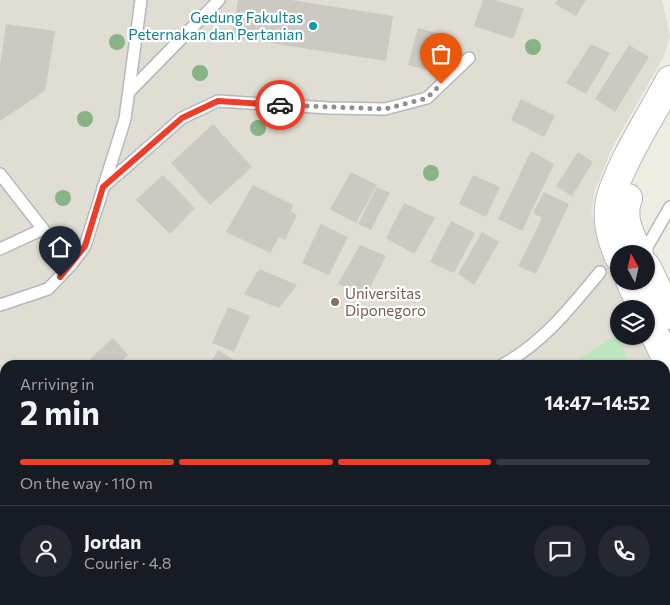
<!DOCTYPE html>
<meta charset="utf-8">
<style>
body{margin:0;font-family:Commissioner,sans-serif;background:#242831;color:#f1f3f6;height:100vh;display:flex;flex-direction:column;font-size:19px;white-space:nowrap}
*{box-sizing:border-box;margin:0}
p{font-size:16px;color:#9ea1a6}
.icon{flex:none;width:28px;height:28px;fill:none;stroke:currentColor;stroke-width:2;stroke-linecap:round;stroke-linejoin:round}
.map{position:relative;flex:1;overflow:hidden}
.panel{position:absolute;left:0px;top:360px;width:670px;height:245px;display:flex;flex-direction:column;background:#171b24;border-radius:15px 15px 0 0;box-shadow:0 1px 4px #0004}
.panel>*{flex:none}
.needle{width:32px;rotate:352deg}
.fabs{position:absolute;left:610px;top:245px;display:grid;gap:10px}
.fabs a{display:grid;place-items:center;width:45px;height:45px;border-radius:50%;background:#171b24;box-shadow:0 1px 4px #0004;font-size:25px}
.pin{position:absolute;display:grid;place-items:center;width:42px;height:42px;color:#fff;margin:-51px -21px;border-radius:50% 50% 50% 0;rotate:-45deg;box-shadow:0 0 5px #0007}
.pin .icon{rotate:45deg}
.courier{position:absolute;display:grid;place-items:center;width:50px;height:50px;margin:-25px;border:4px solid #ee3d29;border-radius:50%;background:#fff;color:#222;box-shadow:0 1px 6px #0007}
.headline em{font-style:normal;font-weight:700}
.headline div{display:flex;flex-direction:column-reverse}
.headline{display:flex;align-items:center;justify-content:space-between;height:85px;padding:0 20px}
h1{font-size:32px;font-weight:700;line-height:38px}
.bar{display:grid;grid-template-columns:repeat(4,1fr);gap:8px 5px;align-content:center;height:60px;padding:0 20px}
.bar i{height:6px;border-radius:4px;background:#363941}
.bar .current{background:#ee3d29}
.bar p{grid-column:span 4}
.line{display:flex;align-items:center;gap:12px;padding:0 20px;border-top:1px solid #363941}
.line div{flex:1}
.round{display:grid;place-items:center;flex:none;width:52px;height:52px;border-radius:26px;background:#242831}
.map>svg:first-child{display:block}
.education{fill:#e0ded3;fill-rule:evenodd}
.green{fill:#bee7bf}
.lines{fill:none;stroke-linecap:round;stroke-linejoin:round}
.river{stroke:#a2d4ff;stroke-width:35}
.building{fill:#cbc9c2}
.service-casing{stroke:#b5b8bd;stroke-width:14}
.tertiary-casing{stroke:#b5b8bd;stroke-width:30}
.service{stroke:#fff;stroke-width:11}
.tertiary{stroke:#fff;stroke-width:28}
.tree{fill:#87b385}
.done{stroke:#8e9090;stroke-width:5;stroke-dasharray:0 9}
.route{stroke:#ee3d29;stroke-width:6}
.culture-dot{fill:#0f9aa8;stroke:#fff;stroke-width:2}
.education-dot{fill:#8d6e63;stroke:#fff;stroke-width:2}
.labels{text-anchor:middle;dominant-baseline:central;stroke-width:4.5;stroke-linejoin:round;paint-order:stroke}
.culture-label{font-size:15px;fill:#0d838f;stroke:#fff;text-anchor:end}
.education-label{font-size:15px;fill:#785e54;stroke:#fff;text-anchor:start}
</style>
<div class="map">
<svg width="670" height="605" viewBox="0 0 670 605">
<rect width="100%" height="100%" fill="#eeece3"/>
<path class="education" d="M 0,0 L 662,0 L 670,36 L 664,56 L 613,146 L 595,190 L 591,217 L 625,210 L 670,296 L 670,605 L 0,605 ZM 619,254 L 646,254 L 646,281 L 619,281 ZM 619,309 L 646,309 L 646,336 L 619,336 ZM 5,365 L 665,365 L 665,600 L 5,600 Z"/>
<g class="green">
<path d="M 618,334 L 629,365 L 568,365 Z"/>
<path d="M 665,461 L 670,475 L 670,557 L 665,560 Z"/>
<path d="M 197,600 L 608,600 L 601,605 L 194,605 Z"/>
</g>
<g class="lines">
<g class="river">
<path d="M 665,389 L 670,387"/>
<path d="M 274,605 L 277,600"/>
</g>
</g>
<g class="building">
<path d="M 238,0 L 291,0 L 393,16 L 386,61 L 232,37 Z"/>
<path d="M 483,0 L 496,0 L 524,9 L 513,39 L 474,26 Z"/>
<path d="M 558,0 L 586,0 L 576,16 L 555,4 Z"/>
<path d="M 6,24 L 55,31 L 45,91 L 0,121 L 0,66 Z"/>
<path d="M 418,28 L 456,38 L 445,75 L 408,65 Z"/>
<path d="M 591,44 L 610,53 L 586,94 L 566,83 Z"/>
<path d="M 629,45 L 649,57 L 615,112 L 595,99 Z"/>
<path d="M 521,99 L 555,116 L 544,137 L 511,120 Z"/>
<path d="M 213,124 L 252,167 L 210,205 L 171,163 Z"/>
<path d="M 531,151 L 554,164 L 522,231 L 498,219 Z"/>
<path d="M 578,152 L 593,162 L 572,196 L 556,186 Z"/>
<path d="M 351,172 L 377,185 L 356,223 L 330,209 Z"/>
<path d="M 163,175 L 195,208 L 170,234 L 136,200 Z"/>
<path d="M 473,175 L 500,187 L 486,217 L 459,204 Z"/>
<path d="M 253,185 L 293,205 L 291,211 L 297,215 L 285,240 L 279,237 L 270,253 L 226,232 Z"/>
<path d="M 377,187 L 390,193 L 371,230 L 358,224 Z"/>
<path d="M 544,192 L 569,204 L 536,274 L 518,266 L 542,218 L 533,213 Z"/>
<path d="M 404,203 L 435,218 L 414,254 L 386,238 Z"/>
<path d="M 451,221 L 475,233 L 454,273 L 430,262 Z"/>
<path d="M 321,224 L 348,237 L 329,275 L 302,263 Z"/>
<path d="M 482,232 L 499,242 L 474,285 L 458,274 Z"/>
<path d="M 360,245 L 386,256 L 366,295 L 338,284 Z"/>
<path d="M 259,269 L 297,285 L 279,308 L 244,294 Z"/>
<path d="M 228,307 L 250,316 L 234,352 L 212,343 Z"/>
<path d="M 113,338 L 128,355 L 117,365 L 95,365 L 90,359 Z"/>
<path d="M 218,350 L 236,361 L 234,365 L 209,365 Z"/>
<path d="M 0,498 L 5,499 L 4,532 L 0,531 Z"/>
<path d="M 7,600 L 97,600 L 87,605 L 0,605 Z"/>
</g>
<g class="lines">
<defs>
<g id="service">
<path d="M 129,92 L 219,0"/>
<path d="M 0,174 L 71,265"/>
<path d="M 103,187 L 182,118 L 218,101 L 329,108 L 385,109 L 427,98 L 469,58"/>
<path d="M 0,249 L 43,229"/>
<path d="M 643,254 L 670,207"/>
<path d="M 0,305 L 48,289 L 71,265 L 85,246 L 125,119 L 141,0"/>
<path d="M 502,365 C 543,343 571,307 600,272"/>
<path d="M 146,605 L 147,600"/>
</g>
<g id="tertiary">
<path d="M 628,198 C 620,218 631,236 639,254"/>
<path d="M 619,257 C 611,239 606,220 610,201 C 618,166 653,113 670,80"/>
<path d="M 646,266 L 670,315"/>
<path d="M 630,281 L 643,309"/>
<path d="M 646,316 L 670,366"/>
</g>
</defs>
<use href="#service" class="service-casing"/>
<use href="#tertiary" class="tertiary-casing"/>
<use href="#service" class="service"/>
<use href="#tertiary" class="tertiary"/>
</g>
<g class="tree">
<circle cx="117" cy="42" r="8"/>
<circle cx="533" cy="47" r="8"/>
<circle cx="200" cy="73" r="8"/>
<circle cx="85" cy="119" r="8"/>
<circle cx="258" cy="128" r="8"/>
<circle cx="431" cy="173" r="8"/>
<circle cx="63" cy="198" r="8"/>
</g>
<g class="lines">
<path class="done" d="M 280,105 L 385,109 L 427,98 L 441,84"/>
<path class="route" d="M 60,277 L 85,246 L 103,187 L 182,118 L 218,101 L 280,105"/>
</g>
<circle class="culture-dot" cx="313" cy="26" r="5"/>
<circle class="education-dot" cx="335" cy="302" r="5"/>
<g class="labels">
<g class="culture-label">
<text x="303" y="17">Gedung Fakultas<tspan x="303" dy="17">Peternakan dan Pertanian</tspan></text>
</g>
<g class="education-label">
<text x="345" y="293">Universitas<tspan x="345" dy="17">Diponegoro</tspan></text>
</g>
</g>
</svg>
<div class="fabs">
<a><svg class="needle" viewBox="-14 -14 28 28"><path d="M0-13l5 13h-10z" fill="#e53935"/><path d="M0 13l5-13h-10z" fill="#9ea1a6"/></svg></a>
<a><svg class="icon" aria-label="layers" viewBox="0 0 24 24"><path d="M12 4l9 5-9 5-9-5zM3 14l9 5 9-5"/></svg></a>
</div>
<div class="pin" style="left:441px;top:84px;background:#ea580c"><svg class="icon" aria-label="bag" viewBox="0 0 24 24"><path d="M5 8h14l-1 12H6zM9 8a3 3 0 0 1 6 0"/></svg></div>
<div class="pin" style="left:60px;top:277px;background:#1f2937"><svg class="icon" aria-label="home" viewBox="0 0 24 24"><path d="M3 11l9-7 9 7M6 9v11h12V9"/></svg></div>
<div class="courier" style="left:280px;top:105px"><svg class="icon" aria-label="car" viewBox="0 0 24 24"><path d="M5 17H2v-5l4-1 3-4h7l3 4 3 1v5h-3M9 17h6M6 11h13"/><circle cx="7" cy="17" r="2"/><circle cx="17" cy="17" r="2"/></svg></div>
<section class="panel">
<div class="headline"><div><h1>2 min</h1><p>Arriving in</p></div><em>14:47–14:52</em></div>
<div class="bar"><i class="current"></i><i class="current"></i><i class="current"></i><i></i><p>On the way · 110 m</p></div>
<div class="line" style="height:90px"><a class="round"><svg class="icon" aria-label="person" viewBox="0 0 24 24"><circle cx="12" cy="8" r="4"/><path d="M4 21q1-7 8-7t8 7"/></svg></a><div><b>Jordan</b><p>Courier · 4.8</p></div><a class="round"><svg class="icon" aria-label="chat" viewBox="0 0 24 24"><path d="M4 5h16v11H9l-5 4z"/></svg></a><a class="round"><svg class="icon" aria-label="phone" viewBox="0 0 24 24"><path d="M5 4h4l2 5-3 2q2 4 5 5l2-3 5 2v4C11 20 4 13 5 4z"/></svg></a></div>
</section>
</div>
